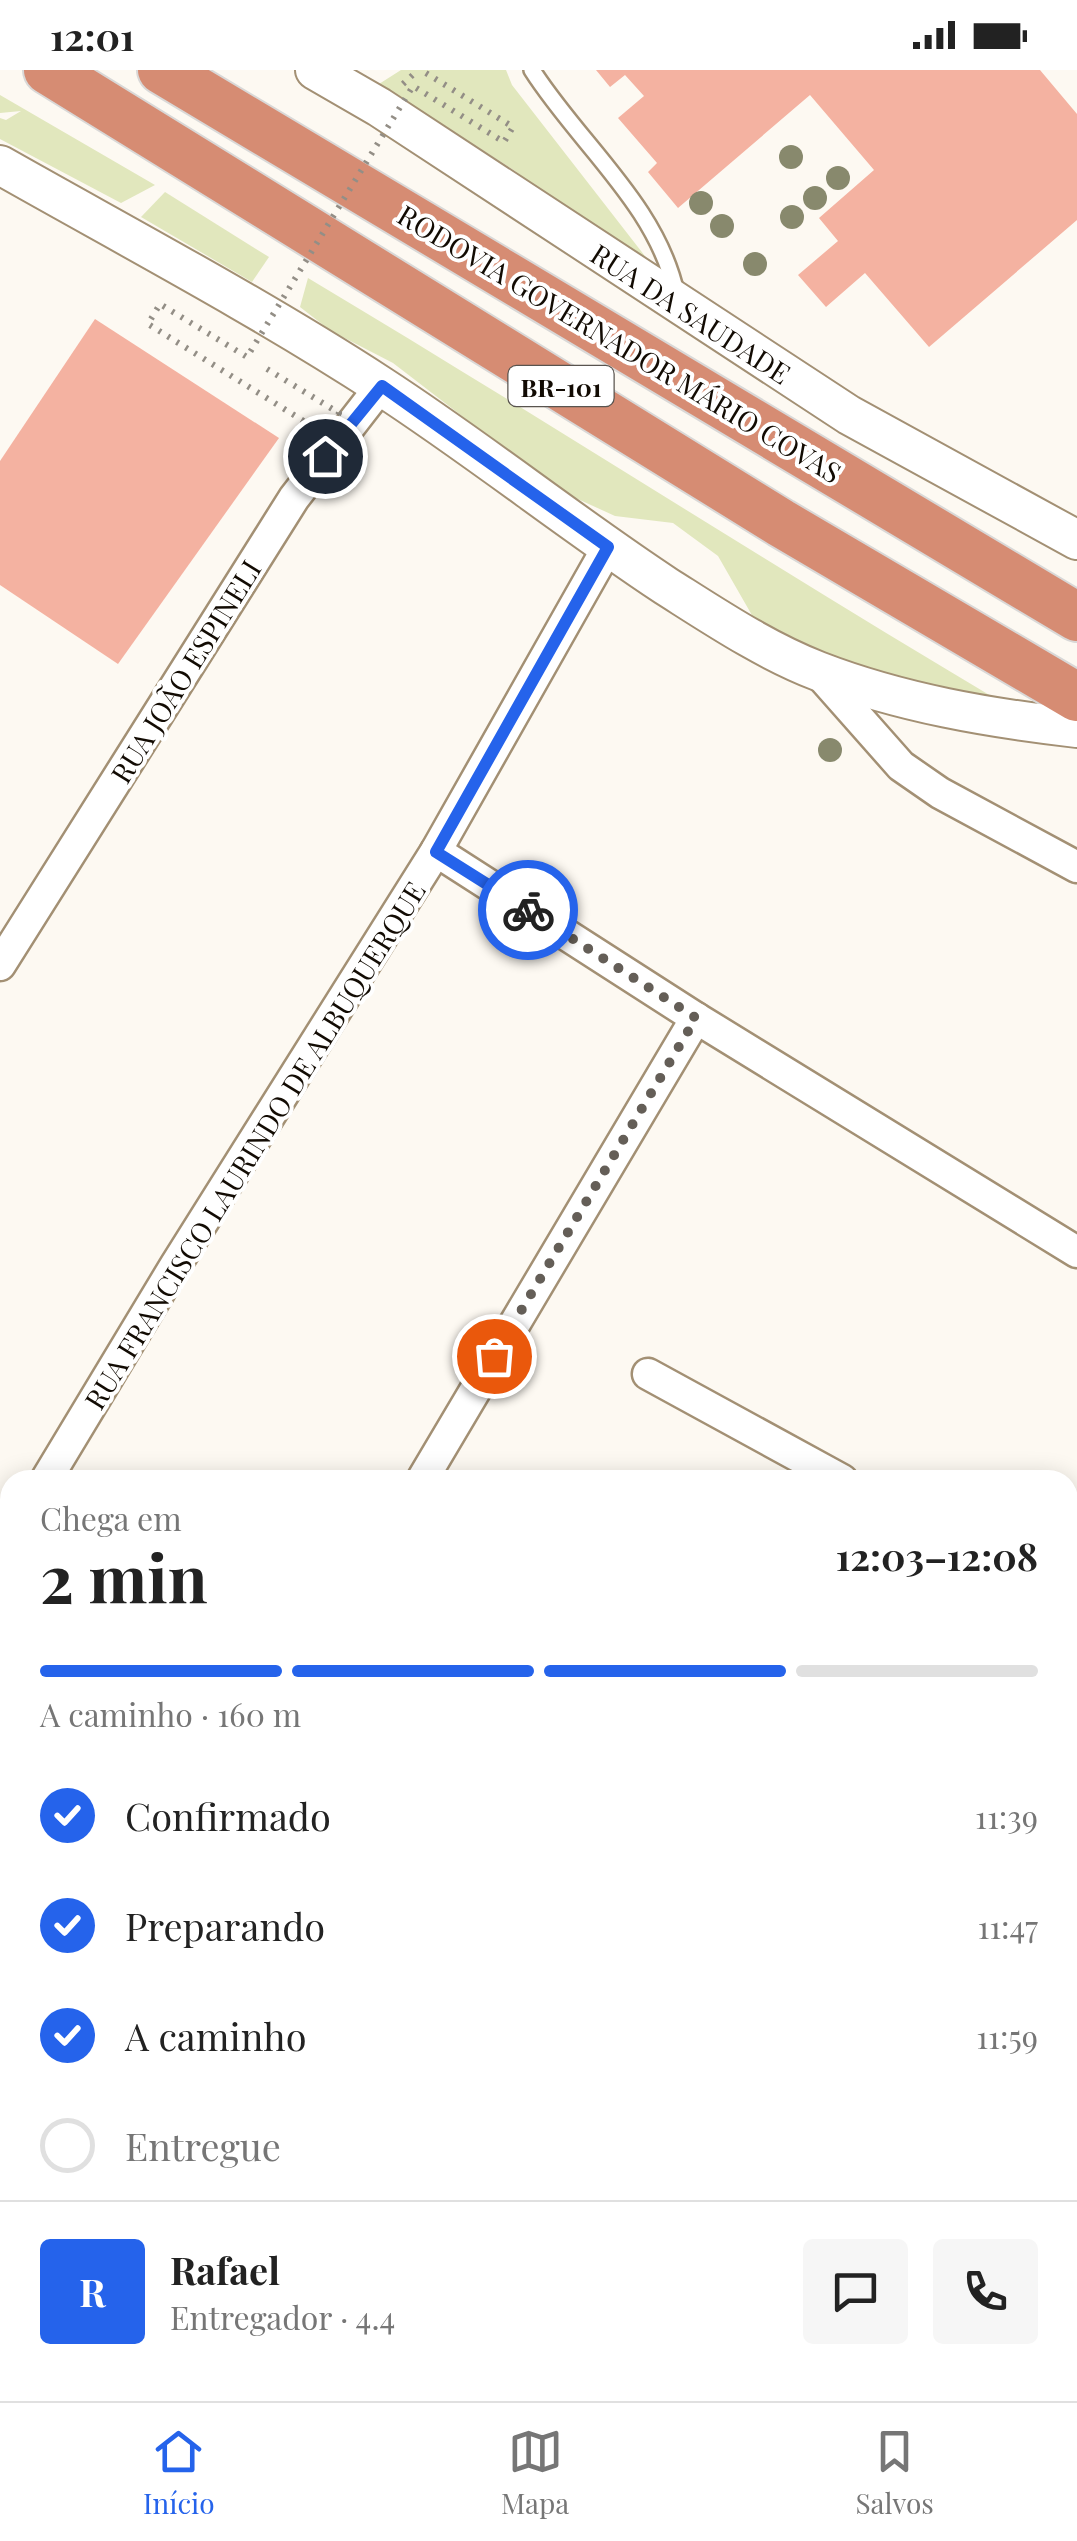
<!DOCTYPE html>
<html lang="pt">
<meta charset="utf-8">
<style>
body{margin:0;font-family:"Playfair Display",serif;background:#f6f6f6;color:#222;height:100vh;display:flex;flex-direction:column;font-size:38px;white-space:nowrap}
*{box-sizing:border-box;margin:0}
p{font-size:32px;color:#767676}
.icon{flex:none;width:55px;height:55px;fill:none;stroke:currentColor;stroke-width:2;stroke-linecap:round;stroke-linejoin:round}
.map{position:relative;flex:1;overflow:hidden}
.drawer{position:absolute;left:0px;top:1400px;width:1078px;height:932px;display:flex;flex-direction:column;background:#fff;border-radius:30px 30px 0 0;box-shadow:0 5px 25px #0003}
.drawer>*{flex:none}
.pin{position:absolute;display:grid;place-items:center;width:85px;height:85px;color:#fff;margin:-42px;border:5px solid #fff;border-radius:50%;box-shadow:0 2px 10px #0007}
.courier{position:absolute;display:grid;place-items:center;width:100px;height:100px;margin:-50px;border:8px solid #2563eb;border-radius:50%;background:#fff;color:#222;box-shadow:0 2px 12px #0007}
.overview em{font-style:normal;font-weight:700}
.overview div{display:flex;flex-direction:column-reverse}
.overview{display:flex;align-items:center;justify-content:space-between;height:170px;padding:0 40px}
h1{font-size:65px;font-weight:700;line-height:75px}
.bar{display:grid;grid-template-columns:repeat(4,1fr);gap:15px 10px;align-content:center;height:120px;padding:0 40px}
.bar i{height:12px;border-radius:8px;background:#e0e0e0}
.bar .current{background:#2563eb}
.bar p{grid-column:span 4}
.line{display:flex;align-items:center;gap:25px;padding:0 40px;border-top:2px solid #e0e0e0}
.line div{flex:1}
.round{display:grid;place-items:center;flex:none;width:105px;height:105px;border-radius:10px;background:#f6f6f6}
ol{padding:0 40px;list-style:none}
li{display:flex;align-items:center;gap:30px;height:110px}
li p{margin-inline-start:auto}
li .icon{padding:10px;border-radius:50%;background:#2563eb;color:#fff;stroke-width:4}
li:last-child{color:#767676}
li i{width:55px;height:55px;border:5px solid #e0e0e0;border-radius:50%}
.status{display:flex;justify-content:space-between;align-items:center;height:70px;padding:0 50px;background:#fff;direction:ltr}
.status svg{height:28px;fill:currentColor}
.dock{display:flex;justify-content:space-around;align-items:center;height:140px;border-top:2px solid #e0e0e0;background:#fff;font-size:28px;color:#767676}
.dock a{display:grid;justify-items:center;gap:5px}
.dock .current{color:#2563eb}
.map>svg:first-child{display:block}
.green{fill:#e1e7bd}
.building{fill:#f4b2a1}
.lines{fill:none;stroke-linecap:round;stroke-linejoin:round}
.service-casing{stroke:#a39074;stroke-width:20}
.minor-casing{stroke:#a39074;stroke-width:35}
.tertiary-casing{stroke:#a39074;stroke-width:42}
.trunk-casing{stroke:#d9d8d7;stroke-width:52}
.path{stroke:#938e86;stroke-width:6;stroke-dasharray:2.5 8;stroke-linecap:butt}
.service{stroke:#fff;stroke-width:15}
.minor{stroke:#fff;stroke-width:30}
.tertiary{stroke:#fff;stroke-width:38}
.trunk{stroke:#d68c73;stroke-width:48}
.path-bridge{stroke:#938e86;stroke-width:6;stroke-dasharray:2.5 8;stroke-linecap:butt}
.tree{fill:#88896d}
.done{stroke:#645e57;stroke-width:10;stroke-dasharray:0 18}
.route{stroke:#2563eb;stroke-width:12}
.labels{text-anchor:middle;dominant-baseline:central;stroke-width:8;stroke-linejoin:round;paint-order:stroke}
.shield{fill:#fff;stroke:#59544f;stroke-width:2.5}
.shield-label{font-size:25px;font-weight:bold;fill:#120b03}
.street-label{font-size:28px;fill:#120b03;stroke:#fff}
</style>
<div class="status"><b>12:01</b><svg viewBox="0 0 49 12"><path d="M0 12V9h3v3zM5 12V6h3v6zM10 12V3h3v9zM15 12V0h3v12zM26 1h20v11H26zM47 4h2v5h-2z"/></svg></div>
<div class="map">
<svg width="1077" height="2331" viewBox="0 0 1077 2331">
<rect width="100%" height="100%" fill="#fdf9f2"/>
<g class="green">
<path d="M 401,0 L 506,0 L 512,15 L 662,208 L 575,151 L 515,101 L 379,14 Z"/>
<path d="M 0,25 L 155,115 L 121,133 L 0,69 L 0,48 L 6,50 L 21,41 L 0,43 Z"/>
<path d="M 165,122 L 269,187 L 252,212 L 141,147 Z"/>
<path d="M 308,208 C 544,349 775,498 1011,638 L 810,583 L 753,547 L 718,486 L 673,453 L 615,446 L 558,420 L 393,293 L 331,261 L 300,237 Z"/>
</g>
<g class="building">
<path d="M 596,0 L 1040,0 L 1077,44 L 1077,150 L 929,277 L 865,203 L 826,237 L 798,205 L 838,171 L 819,148 L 874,100 L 810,25 L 678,138 L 648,102 L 657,93 L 618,48 L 644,26 L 625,5 L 610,17 Z"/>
<path d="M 95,249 L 279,368 L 118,594 L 0,515 L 0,391 Z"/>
</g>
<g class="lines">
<defs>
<path id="service" d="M 532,0 C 579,74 657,135 676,223"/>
<g id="minor">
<path d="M 817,601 L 901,696 L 940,723 L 1077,797"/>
<path d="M 436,781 L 696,948 L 1077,1182"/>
<path d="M 0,895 L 294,428 L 381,316"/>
<path d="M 648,1304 L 842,1410"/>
<path d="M 46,1410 L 175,1196 L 436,781 L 608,477"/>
<path d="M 422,1410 L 696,948"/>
<path d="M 0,1487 L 10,1470"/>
<path d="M 1068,1550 L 1077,1556"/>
<path d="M 0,1686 L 10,1692"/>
<path d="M 1068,1913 L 1077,1897"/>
<path d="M 0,2114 L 10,2098"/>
<path d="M 1068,2297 L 1077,2303"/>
<path d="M 811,2331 L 817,2322"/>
</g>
<g id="tertiary">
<path d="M 315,0 L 379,37 L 849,345 L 1077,470"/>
<path d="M 0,95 C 127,167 258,236 381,316 C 478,379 569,452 666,516 C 715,547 764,580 818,601 C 901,633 989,648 1077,658"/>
</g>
<g id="trunk">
<path d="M 48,0 L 781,453 L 1077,627"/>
<path d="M 162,0 L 1077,547"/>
</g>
</defs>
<use href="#service" class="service-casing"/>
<use href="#minor" class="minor-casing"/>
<use href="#tertiary" class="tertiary-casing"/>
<use href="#trunk" class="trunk-casing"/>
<g class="path">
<path d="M 403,14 L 418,0"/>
<path d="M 320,2331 L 325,2322"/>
</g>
<use href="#service" class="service"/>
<use href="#minor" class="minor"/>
<use href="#tertiary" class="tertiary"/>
<use href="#trunk" class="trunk"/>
<path class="path-bridge" d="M 267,299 L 339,343 L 326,365 L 148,254 L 160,234 L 247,287 L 413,16 L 504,72 L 513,57 L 421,0"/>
</g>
<g class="tree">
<circle cx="791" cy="87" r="12"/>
<circle cx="838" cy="108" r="12"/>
<circle cx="815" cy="128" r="12"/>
<circle cx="701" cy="133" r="12"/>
<circle cx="792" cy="147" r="12"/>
<circle cx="722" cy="156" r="12"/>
<circle cx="755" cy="194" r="12"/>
<circle cx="830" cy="680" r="12"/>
</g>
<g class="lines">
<path class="done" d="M 494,1286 L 696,948 L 528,840"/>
<path class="route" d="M 325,386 L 382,316 L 608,477 L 436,782 L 528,840"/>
</g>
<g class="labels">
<rect class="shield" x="508.5" y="296" width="105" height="40" rx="8"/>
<g class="shield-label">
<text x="561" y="316">BR-101</text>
</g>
<g class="street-label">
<text transform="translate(691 243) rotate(33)">RUA DA SAUDADE</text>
<text transform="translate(620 273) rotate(31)">RODOVIA GOVERNADOR MÁRIO COVAS</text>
<text transform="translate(185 601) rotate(-58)">RUA JOÃO ESPINELI</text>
<text transform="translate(254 1075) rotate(-58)">RUA FRANCISCO LAURINDO DE ALBUQUERQUE</text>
</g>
</g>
</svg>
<div class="pin" style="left:494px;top:1286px;background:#ea580c"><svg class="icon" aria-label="bag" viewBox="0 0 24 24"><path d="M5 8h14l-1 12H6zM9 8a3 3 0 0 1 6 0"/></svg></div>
<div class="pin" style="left:325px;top:386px;background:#1f2937"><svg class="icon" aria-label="home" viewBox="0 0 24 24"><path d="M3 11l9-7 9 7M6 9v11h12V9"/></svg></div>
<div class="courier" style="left:528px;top:840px"><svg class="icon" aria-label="bike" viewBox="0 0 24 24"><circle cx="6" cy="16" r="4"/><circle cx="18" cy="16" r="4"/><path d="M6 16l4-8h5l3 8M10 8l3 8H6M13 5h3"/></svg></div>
<section class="drawer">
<div class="overview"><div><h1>2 min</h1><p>Chega em</p></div><em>12:03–12:08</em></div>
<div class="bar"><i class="current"></i><i class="current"></i><i class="current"></i><i></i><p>A caminho · 160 m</p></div>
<ol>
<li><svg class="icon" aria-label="check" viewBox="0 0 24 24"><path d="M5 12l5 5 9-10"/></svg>Confirmado<p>11:39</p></li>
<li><svg class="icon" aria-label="check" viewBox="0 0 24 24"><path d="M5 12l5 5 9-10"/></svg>Preparando<p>11:47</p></li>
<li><svg class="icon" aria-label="check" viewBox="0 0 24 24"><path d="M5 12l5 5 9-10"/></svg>A caminho<p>11:59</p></li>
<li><i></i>Entregue</li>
</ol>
<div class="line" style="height:180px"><b class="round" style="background:#2563eb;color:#fff">R</b><div><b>Rafael</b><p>Entregador · 4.4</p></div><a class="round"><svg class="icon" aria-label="chat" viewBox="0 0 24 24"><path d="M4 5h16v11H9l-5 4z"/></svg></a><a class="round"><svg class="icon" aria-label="phone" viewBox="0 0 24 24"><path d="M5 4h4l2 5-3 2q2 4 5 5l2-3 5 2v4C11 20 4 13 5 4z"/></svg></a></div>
</section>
</div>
<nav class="dock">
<a class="current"><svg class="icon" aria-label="home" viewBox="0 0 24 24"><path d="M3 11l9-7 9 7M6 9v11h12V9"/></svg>Início</a>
<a><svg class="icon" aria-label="map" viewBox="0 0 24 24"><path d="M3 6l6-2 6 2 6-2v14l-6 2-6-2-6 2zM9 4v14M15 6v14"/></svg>Mapa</a>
<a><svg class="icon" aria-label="saved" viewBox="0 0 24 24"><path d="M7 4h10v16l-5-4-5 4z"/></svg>Salvos</a>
</nav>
